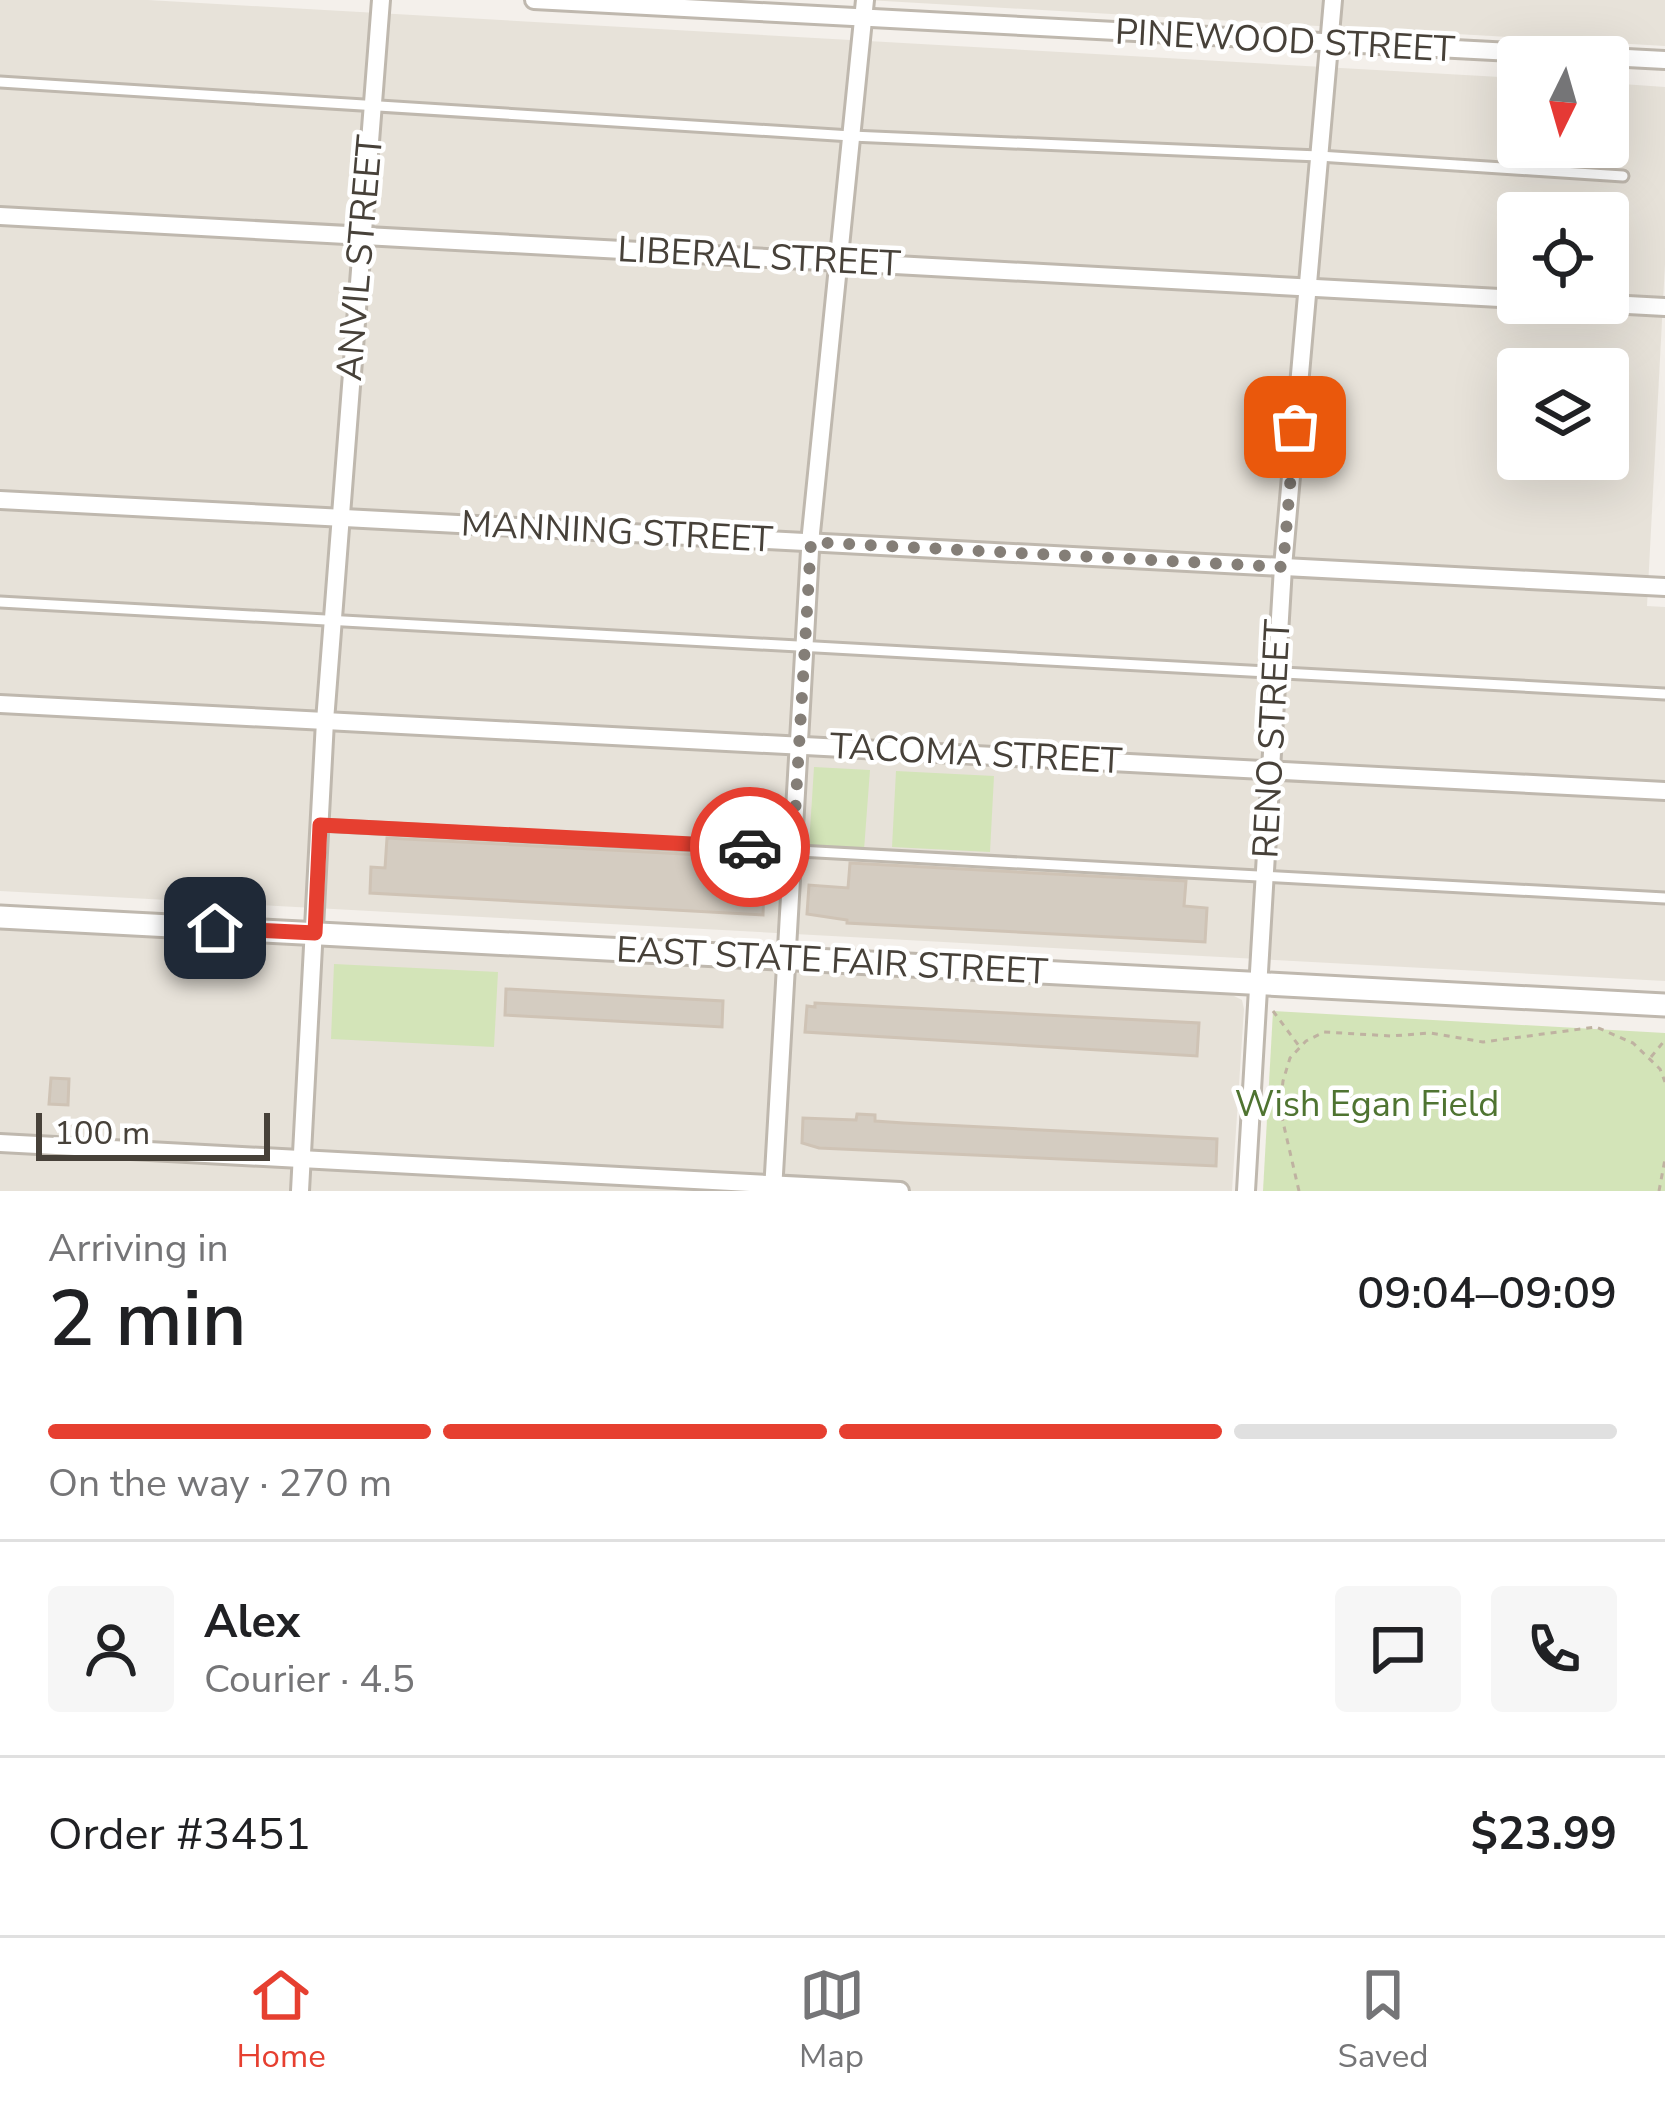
<!DOCTYPE html>
<meta charset="utf-8">
<style>
body{margin:0;font-family:"Nunito Sans",sans-serif;background:#f6f6f6;color:#202124;height:100vh;display:flex;flex-direction:column;font-size:45px;white-space:nowrap}
*{box-sizing:border-box;margin:0}
p{font-size:39px;color:#757577}
.icon{flex:none;width:66px;height:66px;fill:none;stroke:currentColor;stroke-width:2;stroke-linecap:round;stroke-linejoin:round}
.map{position:relative;height:1191px;overflow:hidden}
.panel{display:flex;flex-direction:column;background:#fff;flex:1}
.panel>*{flex:none}
.needle{width:78px;rotate:185deg}
.fabs{position:absolute;left:1497px;top:36px;display:grid;gap:24px}
.fabs a{display:grid;place-items:center;width:132px;height:132px;border-radius:12px;background:#fff;box-shadow:0 12px 48px #0002;font-size:60px}
.scale{position:absolute;left:36px;bottom:30px;width:234px;box-sizing:border-box;padding-left:12px;border:6px solid #474139;border-top:0;font-size:33px;line-height:42px;white-space:nowrap;color:#474139;-webkit-text-stroke:9px #fff;paint-order:stroke}
.pin{position:absolute;display:grid;place-items:center;width:102px;height:102px;color:#fff;margin:-51px;border-radius:24px;box-shadow:0 6px 18px #0006}
.courier{position:absolute;display:grid;place-items:center;width:120px;height:120px;margin:-60px;border:9px solid #e63f30;border-radius:50%;background:#fff;color:#222;box-shadow:0 3px 15px #0007}
.headline em{font-style:normal;font-weight:600}
.headline div{display:flex;flex-direction:column-reverse}
.headline{display:flex;align-items:center;justify-content:space-between;height:204px;padding:0 48px}
h1{font-size:78px;font-weight:600;line-height:90px}
.bar{display:grid;grid-template-columns:repeat(4,1fr);gap:18px 12px;align-content:center;height:144px;padding:0 48px}
.bar i{height:15px;border-radius:9px;background:#e0e0e0}
.bar .active{background:#e63f30}
.bar p{grid-column:span 4}
.line{display:flex;align-items:center;gap:30px;padding:0 48px;border-top:3px solid #e0e0e0}
.line div{flex:1}
.round{display:grid;place-items:center;flex:none;width:126px;height:126px;border-radius:12px;background:#f6f6f6}
.menu{display:flex;justify-content:space-around;align-items:center;height:168px;border-top:3px solid #e0e0e0;background:#fff;font-size:33px;color:#757577}
.menu a{display:grid;justify-items:center;gap:6px}
.menu .active{color:#e63f30}
.map>svg:first-child{display:block}
.residential{fill:#e7e2d9;fill-rule:evenodd}
.green{fill:#d3e4b8}
.building{fill:#d4ccc1;stroke:#cfc3b5;stroke-width:3}
.lines{fill:none;stroke-linecap:round;stroke-linejoin:round}
.service-casing{stroke:#bfb8ae;stroke-width:15}
.minor-casing{stroke:#bfb8ae;stroke-width:22}
.tertiary-casing{stroke:#bfb8ae;stroke-width:27}
.path{stroke:#bfb2a1;stroke-width:3;stroke-dasharray:6 6;stroke-linecap:butt}
.service{stroke:#fff;stroke-width:9}
.minor{stroke:#fff;stroke-width:16}
.tertiary{stroke:#fff;stroke-width:21}
.done{stroke:#847e77;stroke-width:12;stroke-dasharray:0 21.6}
.route{stroke:#e63f30;stroke-width:15}
.labels{text-anchor:middle;dominant-baseline:central;stroke-width:9;stroke-linejoin:round;paint-order:stroke}
.street-label{font-size:36px;fill:#474139;stroke:#fff}
.park-label{font-size:36px;fill:#4f7431;stroke:#fff}
</style>
<div class="map">
<svg width="1665" height="1191" viewBox="0 0 1665 1191">
<rect width="100%" height="100%" fill="#f4f0eb"/>
<g class="residential">
<path d="M 0,0 L 148,0 L 1518,78 L 1518,147 L 1608,147 L 1608,83 L 1665,87 L 1665,264 L 1647,606 L 1665,607 L 1665,981 L 0,891 ZM 1518,213 L 1608,213 L 1608,303 L 1518,303 ZM 1518,369 L 1608,369 L 1608,459 L 1518,459 Z"/>
<path d="M 867,0 L 1665,0 L 1665,46 Z"/>
<path d="M 0,929 L 1232,995 L 1242,1000 L 1244,1009 L 1232,1191 L 0,1191 Z"/>
</g>
<g class="green">
<path d="M 814,767 L 870,770 L 864,850 L 809,846 Z"/>
<path d="M 896,771 L 994,776 L 990,852 L 892,847 Z"/>
<path d="M 334,964 L 498,972 L 494,1047 L 331,1039 Z"/>
<path d="M 1273,1011 L 1665,1033 L 1665,1191 L 1263,1191 Z"/>
</g>
<g class="building">
<path d="M 387,838 L 740,857 L 738,882 L 764,884 L 763,915 L 370,893 L 371,867 L 385,868 Z"/>
<path d="M 850,863 L 1186,881 L 1184,906 L 1207,908 L 1205,942 L 847,923 L 847,920 L 807,914 L 809,885 L 848,888 Z"/>
<path d="M 506,989 L 723,1001 L 722,1027 L 505,1015 Z"/>
<path d="M 815,1003 L 1199,1023 L 1197,1056 L 805,1032 L 807,1006 L 815,1007 Z"/>
<path d="M 51,1078 L 69,1079 L 68,1105 L 49,1104 Z"/>
<path d="M 857,1114 L 875,1115 L 875,1121 L 904,1123 L 1217,1139 L 1216,1166 L 819,1148 L 802,1143 L 803,1118 L 856,1120 Z"/>
</g>
<g class="lines">
<defs>
<g id="service">
<path d="M 0,82 L 851,136 L 1319,156 L 1623,176"/>
<path d="M 0,602 L 1665,694"/>
<path d="M 320,825 L 1665,898"/>
</g>
<g id="minor">
<path d="M 534,0 L 1605,57"/>
<path d="M 1608,57 L 1665,60"/>
<path d="M 0,216 L 1518,299"/>
<path d="M 1591,303 L 1665,307"/>
<path d="M 0,500 L 1665,587"/>
<path d="M 0,704 L 1665,791"/>
<path d="M 0,1143 L 900,1191"/>
<path d="M 300,1191 L 325,721 L 381,0"/>
<path d="M 773,1191 L 811,533 L 865,0"/>
<path d="M 1246,1191 L 1283,567 L 1333,0"/>
</g>
<path id="tertiary" d="M 0,917 L 1665,1005"/>
</defs>
<use href="#service" class="service-casing"/>
<use href="#minor" class="minor-casing"/>
<use href="#tertiary" class="tertiary-casing"/>
<g class="path">
<path d="M 1273,1011 L 1299,1046"/>
<path d="M 1651,1057 L 1665,1040"/>
<path d="M 1299,1191 L 1280,1109 L 1283,1081 L 1290,1058 L 1306,1041 L 1324,1032 L 1391,1036 L 1430,1033 L 1483,1042 L 1596,1027 L 1633,1043 L 1660,1069 L 1665,1082"/>
<path d="M 1659,1191 L 1665,1159"/>
</g>
<use href="#service" class="service"/>
<use href="#minor" class="minor"/>
<use href="#tertiary" class="tertiary"/>
</g>
<g class="lines">
<path class="done" d="M 750,847 L 793,849 L 811,542 L 1283,567 L 1295,427"/>
<path class="route" d="M 215,928 L 315,933 L 320,825 L 750,847"/>
</g>
<g class="labels">
<g class="street-label">
<text transform="translate(1285 41) rotate(3)">PINEWOOD STREET</text>
<text transform="translate(759 257) rotate(3)">LIBERAL STREET</text>
<text transform="translate(360 258) rotate(-85)">ANVIL STREET</text>
<text transform="translate(617 532) rotate(3)">MANNING STREET</text>
<text transform="translate(1272 739) rotate(-87)">RENO STREET</text>
<text transform="translate(976 754) rotate(3)">TACOMA STREET</text>
<text transform="translate(832 961) rotate(3)">EAST STATE FAIR STREET</text>
</g>
<g class="park-label">
<text x="1367" y="1104">Wish Egan Field</text>
</g>
</g>
</svg>
<div class="fabs">
<a><svg class="needle" viewBox="-14 -14 28 28"><path d="M0-13l5 13h-10z" fill="#e53935"/><path d="M0 13l5-13h-10z" fill="#757577"/></svg></a>
<a><svg class="icon" aria-label="locate" viewBox="0 0 24 24"><circle cx="12" cy="12" r="6"/><path d="M12 2v4M12 18v4M2 12h4M18 12h4"/></svg></a>
<a><svg class="icon" aria-label="layers" viewBox="0 0 24 24"><path d="M12 4l9 5-9 5-9-5zM3 14l9 5 9-5"/></svg></a>
</div>
<div class="scale">100 m</div>
<div class="pin" style="left:1295px;top:427px;background:#ea580c"><svg class="icon" aria-label="bag" viewBox="0 0 24 24"><path d="M5 8h14l-1 12H6zM9 8a3 3 0 0 1 6 0"/></svg></div>
<div class="pin" style="left:215px;top:928px;background:#1f2937"><svg class="icon" aria-label="home" viewBox="0 0 24 24"><path d="M3 11l9-7 9 7M6 9v11h12V9"/></svg></div>
<div class="courier" style="left:750px;top:847px"><svg class="icon" aria-label="car" viewBox="0 0 24 24"><path d="M5 17H2v-5l4-1 3-4h7l3 4 3 1v5h-3M9 17h6M6 11h13"/><circle cx="7" cy="17" r="2"/><circle cx="17" cy="17" r="2"/></svg></div>
</div>
<section class="panel">
<div class="headline"><div><h1>2 min</h1><p>Arriving in</p></div><em>09:04–09:09</em></div>
<div class="bar"><i class="active"></i><i class="active"></i><i class="active"></i><i></i><p>On the way · 270 m</p></div>
<div class="line" style="height:216px"><a class="round"><svg class="icon" aria-label="person" viewBox="0 0 24 24"><circle cx="12" cy="8" r="4"/><path d="M4 21q1-7 8-7t8 7"/></svg></a><div><b>Alex</b><p>Courier · 4.5</p></div><a class="round"><svg class="icon" aria-label="chat" viewBox="0 0 24 24"><path d="M4 5h16v11H9l-5 4z"/></svg></a><a class="round"><svg class="icon" aria-label="phone" viewBox="0 0 24 24"><path d="M5 4h4l2 5-3 2q2 4 5 5l2-3 5 2v4C11 20 4 13 5 4z"/></svg></a></div>
<div class="line" style="height:156px"><div>Order #3451</div><b>$23.99</b></div>
</section>
<nav class="menu">
<a class="active"><svg class="icon" aria-label="home" viewBox="0 0 24 24"><path d="M3 11l9-7 9 7M6 9v11h12V9"/></svg>Home</a>
<a><svg class="icon" aria-label="map" viewBox="0 0 24 24"><path d="M3 6l6-2 6 2 6-2v14l-6 2-6-2-6 2zM9 4v14M15 6v14"/></svg>Map</a>
<a><svg class="icon" aria-label="saved" viewBox="0 0 24 24"><path d="M7 4h10v16l-5-4-5 4z"/></svg>Saved</a>
</nav>
